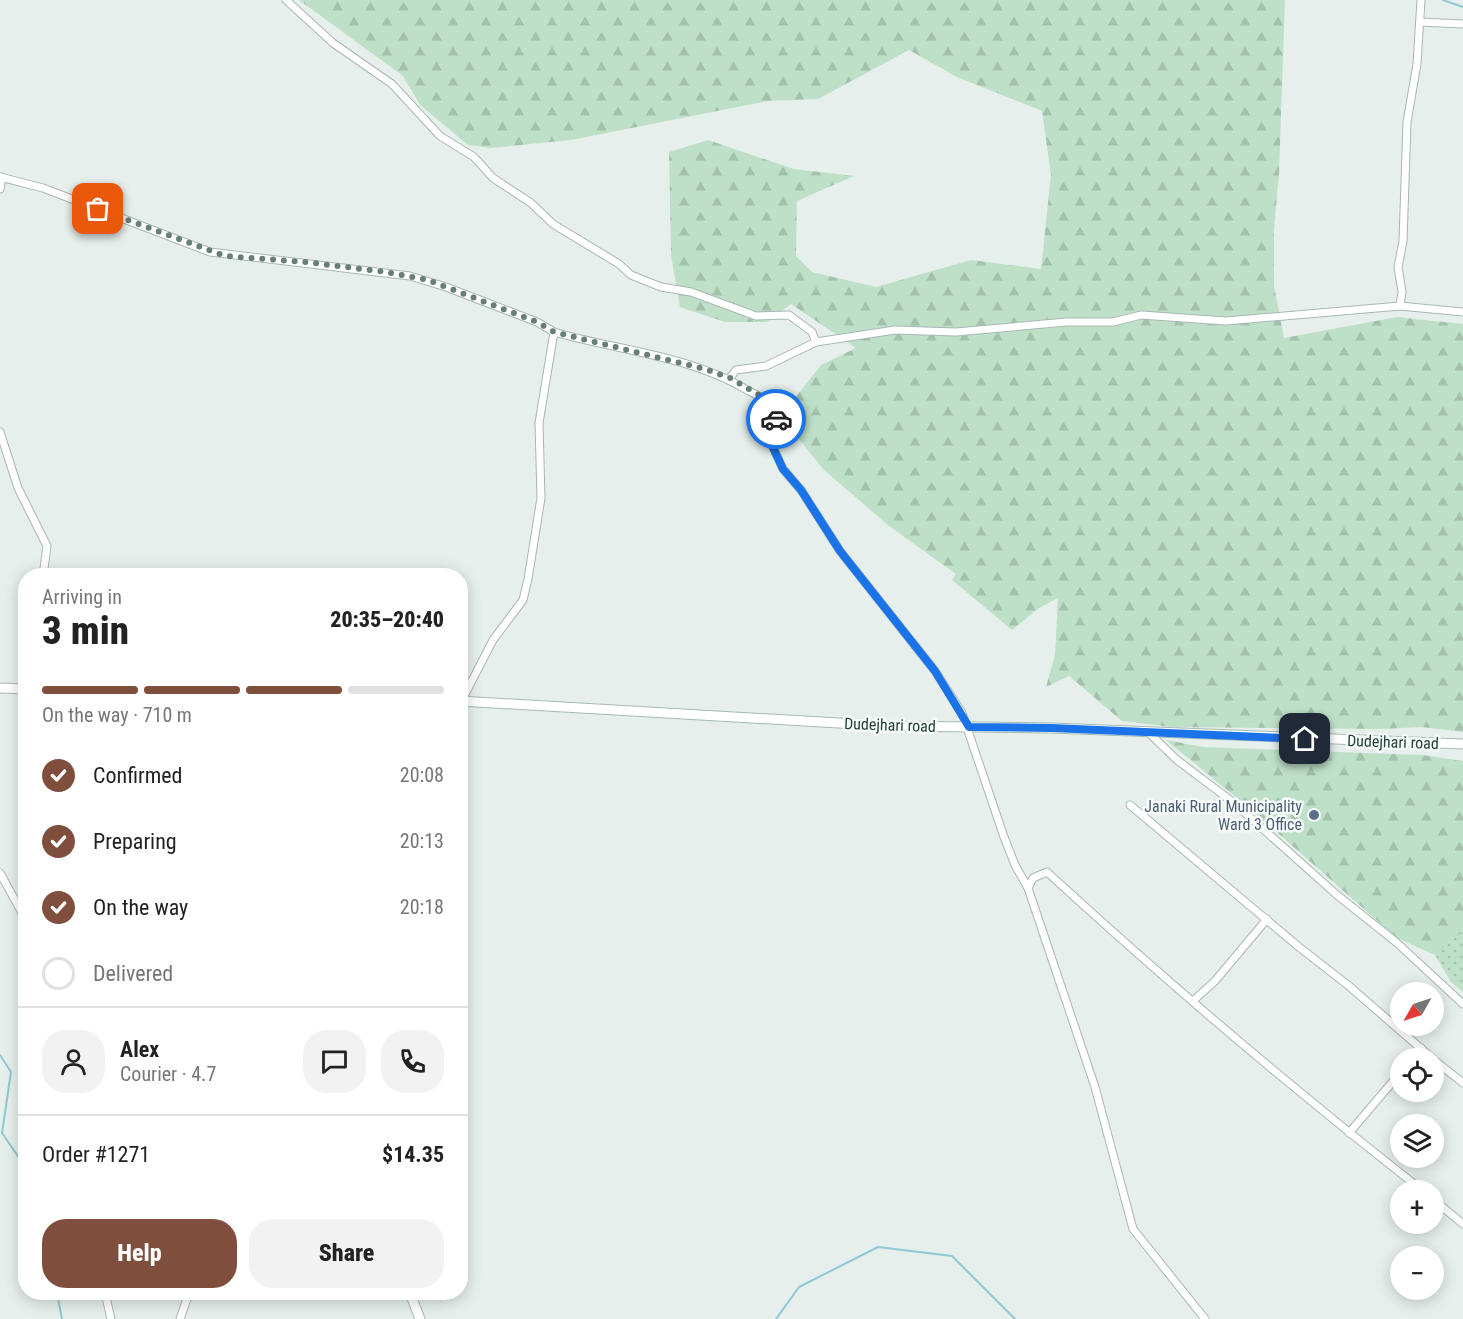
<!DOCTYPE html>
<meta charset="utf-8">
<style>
body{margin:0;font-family:"Roboto Condensed",sans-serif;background:#f2f2f2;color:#222;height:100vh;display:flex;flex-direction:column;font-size:22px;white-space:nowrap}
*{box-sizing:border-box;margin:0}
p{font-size:20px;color:#767676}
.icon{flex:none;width:33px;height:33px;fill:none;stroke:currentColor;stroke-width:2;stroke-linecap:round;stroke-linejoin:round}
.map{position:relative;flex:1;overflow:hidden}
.side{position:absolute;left:18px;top:568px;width:450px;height:732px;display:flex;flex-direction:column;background:#fff;border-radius:24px;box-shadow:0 3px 15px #0003}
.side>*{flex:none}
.needle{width:39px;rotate:231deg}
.fabs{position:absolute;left:1390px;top:982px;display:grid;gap:12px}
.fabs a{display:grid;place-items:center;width:54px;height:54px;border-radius:50%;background:#fff;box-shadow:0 3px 15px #0003;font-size:30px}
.pin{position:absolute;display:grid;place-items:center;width:51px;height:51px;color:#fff;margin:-26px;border-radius:12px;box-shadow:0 3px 9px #0006}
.courier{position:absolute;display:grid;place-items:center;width:60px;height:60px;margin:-30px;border:4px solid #1a73e8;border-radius:50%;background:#fff;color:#222;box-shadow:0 2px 8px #0007}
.overview em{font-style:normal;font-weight:800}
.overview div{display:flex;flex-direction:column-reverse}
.overview{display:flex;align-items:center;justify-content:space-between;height:102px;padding:0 24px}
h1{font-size:39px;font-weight:800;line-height:45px}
.bar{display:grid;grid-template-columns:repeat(4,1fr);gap:9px 6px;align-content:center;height:72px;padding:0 24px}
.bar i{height:8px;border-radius:4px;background:#e0e0e0}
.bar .active{background:#804e3d}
.bar p{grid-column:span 4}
.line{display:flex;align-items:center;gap:15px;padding:0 24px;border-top:2px solid #e0e0e0}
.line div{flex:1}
.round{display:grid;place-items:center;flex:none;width:63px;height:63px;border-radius:24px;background:#f2f2f2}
ol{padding:0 24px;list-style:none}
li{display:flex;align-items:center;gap:18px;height:66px}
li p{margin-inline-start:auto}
li .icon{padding:6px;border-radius:50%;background:#804e3d;color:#fff;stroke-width:4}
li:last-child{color:#767676}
li i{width:33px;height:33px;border:3px solid #e0e0e0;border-radius:50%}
.cta{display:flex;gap:12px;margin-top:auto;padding:12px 24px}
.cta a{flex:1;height:69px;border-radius:24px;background:#804e3d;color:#fff;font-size:24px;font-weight:800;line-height:69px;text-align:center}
.cta a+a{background:#f2f2f2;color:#222}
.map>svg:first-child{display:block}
.grass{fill:url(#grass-dots)}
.forest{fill:url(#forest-firs)}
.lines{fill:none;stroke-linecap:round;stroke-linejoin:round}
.stream{stroke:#8ec9d4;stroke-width:2}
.street-casing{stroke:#a8b8b2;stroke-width:9}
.secondary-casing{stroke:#a4bbb3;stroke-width:11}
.street{stroke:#fff;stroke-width:7}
.secondary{stroke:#fff;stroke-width:9}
.done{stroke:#687f78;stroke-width:6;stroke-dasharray:0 10.8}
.route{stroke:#1a73e8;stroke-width:8}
.service-dot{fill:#5c6f8a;stroke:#f7fbf9;stroke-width:2}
.labels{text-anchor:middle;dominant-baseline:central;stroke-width:5;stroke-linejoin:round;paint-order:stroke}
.street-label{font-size:16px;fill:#24423a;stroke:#f7fbf9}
.service-label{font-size:16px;fill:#4e5e75;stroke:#f7fbf9;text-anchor:end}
</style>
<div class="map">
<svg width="1463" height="1319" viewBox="0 0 1463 1319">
<defs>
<pattern id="grass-dots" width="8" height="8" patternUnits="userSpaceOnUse" patternTransform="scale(1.5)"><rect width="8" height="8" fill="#bfe0c8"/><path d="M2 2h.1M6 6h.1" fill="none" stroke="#a4c1ad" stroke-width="1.8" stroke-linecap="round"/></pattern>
<pattern id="forest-firs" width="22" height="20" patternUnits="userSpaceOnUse" patternTransform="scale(1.5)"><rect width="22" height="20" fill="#bfe0c8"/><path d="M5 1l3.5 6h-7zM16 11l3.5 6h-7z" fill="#a4c1ad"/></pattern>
</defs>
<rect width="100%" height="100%" fill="#e6efeb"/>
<path class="grass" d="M 1463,931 L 1463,992 L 1451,982 L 1435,955 Z"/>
<g class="forest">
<path d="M 299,0 L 1285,0 L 1279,173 L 1274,230 L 1274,286 L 1284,338 L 1397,317 L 1463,324 L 1463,732 L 1422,727 L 1382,729 L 1172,727 L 1122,721 L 1069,676 L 1046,687 L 1055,655 L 1058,598 L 1039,608 L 1012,630 L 952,580 L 956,574 L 889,526 L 823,469 L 788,425 L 791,403 L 821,365 L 856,348 L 791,304 L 767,322 L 725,322 L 680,307 L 671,255 L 669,152 L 708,140 L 794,169 L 854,176 L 797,201 L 796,256 L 812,272 L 876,287 L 971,260 L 1041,269 L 1051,175 L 1042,111 L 957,77 L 909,50 L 818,99 L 768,101 L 571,140 L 491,148 L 468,145 L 420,105 L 403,76 Z"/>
<path d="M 1166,740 L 1203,747 L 1422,755 L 1463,761 L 1463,931 L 1435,955 L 1397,938 L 1248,807 Z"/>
</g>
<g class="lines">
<g class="stream">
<path d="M 1443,0 L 1463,7"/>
<path d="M 0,1055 L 11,1072 L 2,1133 L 26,1168"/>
<path d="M 57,1293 L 62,1319"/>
<path d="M 776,1319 L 799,1287 L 878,1247 L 952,1256 L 1015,1319"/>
</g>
<defs>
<g id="street">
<path d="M 286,0 L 333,43 L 392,84 L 440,136 L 474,157 L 493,178 L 531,203 L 553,224 L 619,264 L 631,275 L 661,287 L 691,292 L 756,316 L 789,315 L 812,332 L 816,342"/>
<path d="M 1420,22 L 1463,24"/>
<path d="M 0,177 L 43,188 L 210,252 L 410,276 L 446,287 L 537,322 L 554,332 C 620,351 689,355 749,391 C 760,397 771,401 780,410 L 773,424 L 770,441 L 783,469 L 801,490 L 840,551 L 935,671 L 962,713 L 1004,837 L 1015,865 L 1028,888"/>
<path d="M 0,189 L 2,177"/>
<path d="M 1400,306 L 1402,292 L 1398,267 L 1403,241 L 1407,122 L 1417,64 L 1421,0"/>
<path d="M 730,378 L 736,370 L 766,366 L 816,342 L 895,330 L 956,332 L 1067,322 L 1113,322 L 1141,315 L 1226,321 L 1400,306 L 1463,312"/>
<path d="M 0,432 L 18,488 L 47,546 L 43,576"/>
<path d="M 460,704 L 493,640 L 523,600 L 528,579 L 541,498 L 539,423 L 554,332"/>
<path d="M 1148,732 L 1177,760 L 1234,803 L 1337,895 L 1396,942 L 1463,1004"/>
<path d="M 1130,805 L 1299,947 L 1349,986 L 1433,1059"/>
<path d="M 0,873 L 26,920"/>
<path d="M 1194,1000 L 1215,981 L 1267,919"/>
<path d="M 1412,1059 L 1421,1048"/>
<path d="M 1434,1060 L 1463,1083"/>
<path d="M 1349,1133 L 1401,1072"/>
<path d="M 1434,1200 L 1463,1224"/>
<path d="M 105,1293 L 111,1319"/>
<path d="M 180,1319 L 189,1293"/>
<path d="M 1205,1319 L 1133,1229 L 1095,1087 L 1028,888 L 1033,878 L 1047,872 C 1168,983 1294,1090 1423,1191"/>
</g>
<g id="secondary">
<path d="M 0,688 L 26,689"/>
<path d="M 460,701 L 890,726 L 1052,728 L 1463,744"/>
<path d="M 410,1293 L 420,1319"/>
</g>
</defs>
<use href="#street" class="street-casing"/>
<use href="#secondary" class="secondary-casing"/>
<use href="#street" class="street"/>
<use href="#secondary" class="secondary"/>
</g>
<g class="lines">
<path class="done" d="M 98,209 L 225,256 L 305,262 L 386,272 L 428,280 L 537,322 L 554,332 L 705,369 L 730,378 L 773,403 L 780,410 L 776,419"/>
<path class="route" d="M 776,419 L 770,441 L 783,469 L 801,490 L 840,551 L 935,671 L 969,727 L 1052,728 L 1305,739"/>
</g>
<circle class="service-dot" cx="1314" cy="815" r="6"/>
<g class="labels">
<g class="street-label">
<text transform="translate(890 725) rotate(2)">Dudejhari road</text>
<text transform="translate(1393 742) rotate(2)">Dudejhari road</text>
</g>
<g class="service-label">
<text x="1302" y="806">Janaki Rural Municipality<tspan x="1302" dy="18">Ward 3 Office</tspan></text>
</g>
</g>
</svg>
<div class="fabs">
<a><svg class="needle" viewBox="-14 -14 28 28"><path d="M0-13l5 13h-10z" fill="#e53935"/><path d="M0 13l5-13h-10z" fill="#767676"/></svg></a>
<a><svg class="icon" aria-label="locate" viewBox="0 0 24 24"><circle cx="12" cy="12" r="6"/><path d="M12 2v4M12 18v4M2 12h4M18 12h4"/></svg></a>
<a><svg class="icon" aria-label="layers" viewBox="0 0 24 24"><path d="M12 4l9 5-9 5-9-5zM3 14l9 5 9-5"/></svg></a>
<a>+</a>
<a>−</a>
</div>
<div class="pin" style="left:98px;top:209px;background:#ea580c"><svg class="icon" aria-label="bag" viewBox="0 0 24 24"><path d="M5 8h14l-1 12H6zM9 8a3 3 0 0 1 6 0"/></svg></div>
<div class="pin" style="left:1305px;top:739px;background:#1f2937"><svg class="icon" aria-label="home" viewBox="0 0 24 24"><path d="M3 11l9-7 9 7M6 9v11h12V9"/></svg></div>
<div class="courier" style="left:776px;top:419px"><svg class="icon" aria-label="car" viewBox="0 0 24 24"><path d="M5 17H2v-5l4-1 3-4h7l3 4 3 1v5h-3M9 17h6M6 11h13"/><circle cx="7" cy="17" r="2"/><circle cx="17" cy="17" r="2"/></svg></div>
<section class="side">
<div class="overview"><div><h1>3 min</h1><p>Arriving in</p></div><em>20:35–20:40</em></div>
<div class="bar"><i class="active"></i><i class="active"></i><i class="active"></i><i></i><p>On the way · 710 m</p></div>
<ol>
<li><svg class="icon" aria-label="check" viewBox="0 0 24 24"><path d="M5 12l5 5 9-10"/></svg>Confirmed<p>20:08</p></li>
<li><svg class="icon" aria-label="check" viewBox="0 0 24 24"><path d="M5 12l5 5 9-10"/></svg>Preparing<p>20:13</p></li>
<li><svg class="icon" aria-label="check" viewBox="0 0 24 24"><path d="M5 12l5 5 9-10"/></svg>On the way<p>20:18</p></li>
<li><i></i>Delivered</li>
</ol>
<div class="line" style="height:108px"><a class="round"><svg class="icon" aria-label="person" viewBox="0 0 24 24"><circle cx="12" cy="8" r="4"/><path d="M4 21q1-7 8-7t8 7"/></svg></a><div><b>Alex</b><p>Courier · 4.7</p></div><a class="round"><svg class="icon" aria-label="chat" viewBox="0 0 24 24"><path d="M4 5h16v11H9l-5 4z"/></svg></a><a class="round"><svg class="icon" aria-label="phone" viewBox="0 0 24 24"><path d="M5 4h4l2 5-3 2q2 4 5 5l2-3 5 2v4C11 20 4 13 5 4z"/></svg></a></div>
<div class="line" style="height:78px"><div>Order #1271</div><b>$14.35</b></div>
<div class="cta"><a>Help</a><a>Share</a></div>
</section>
</div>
